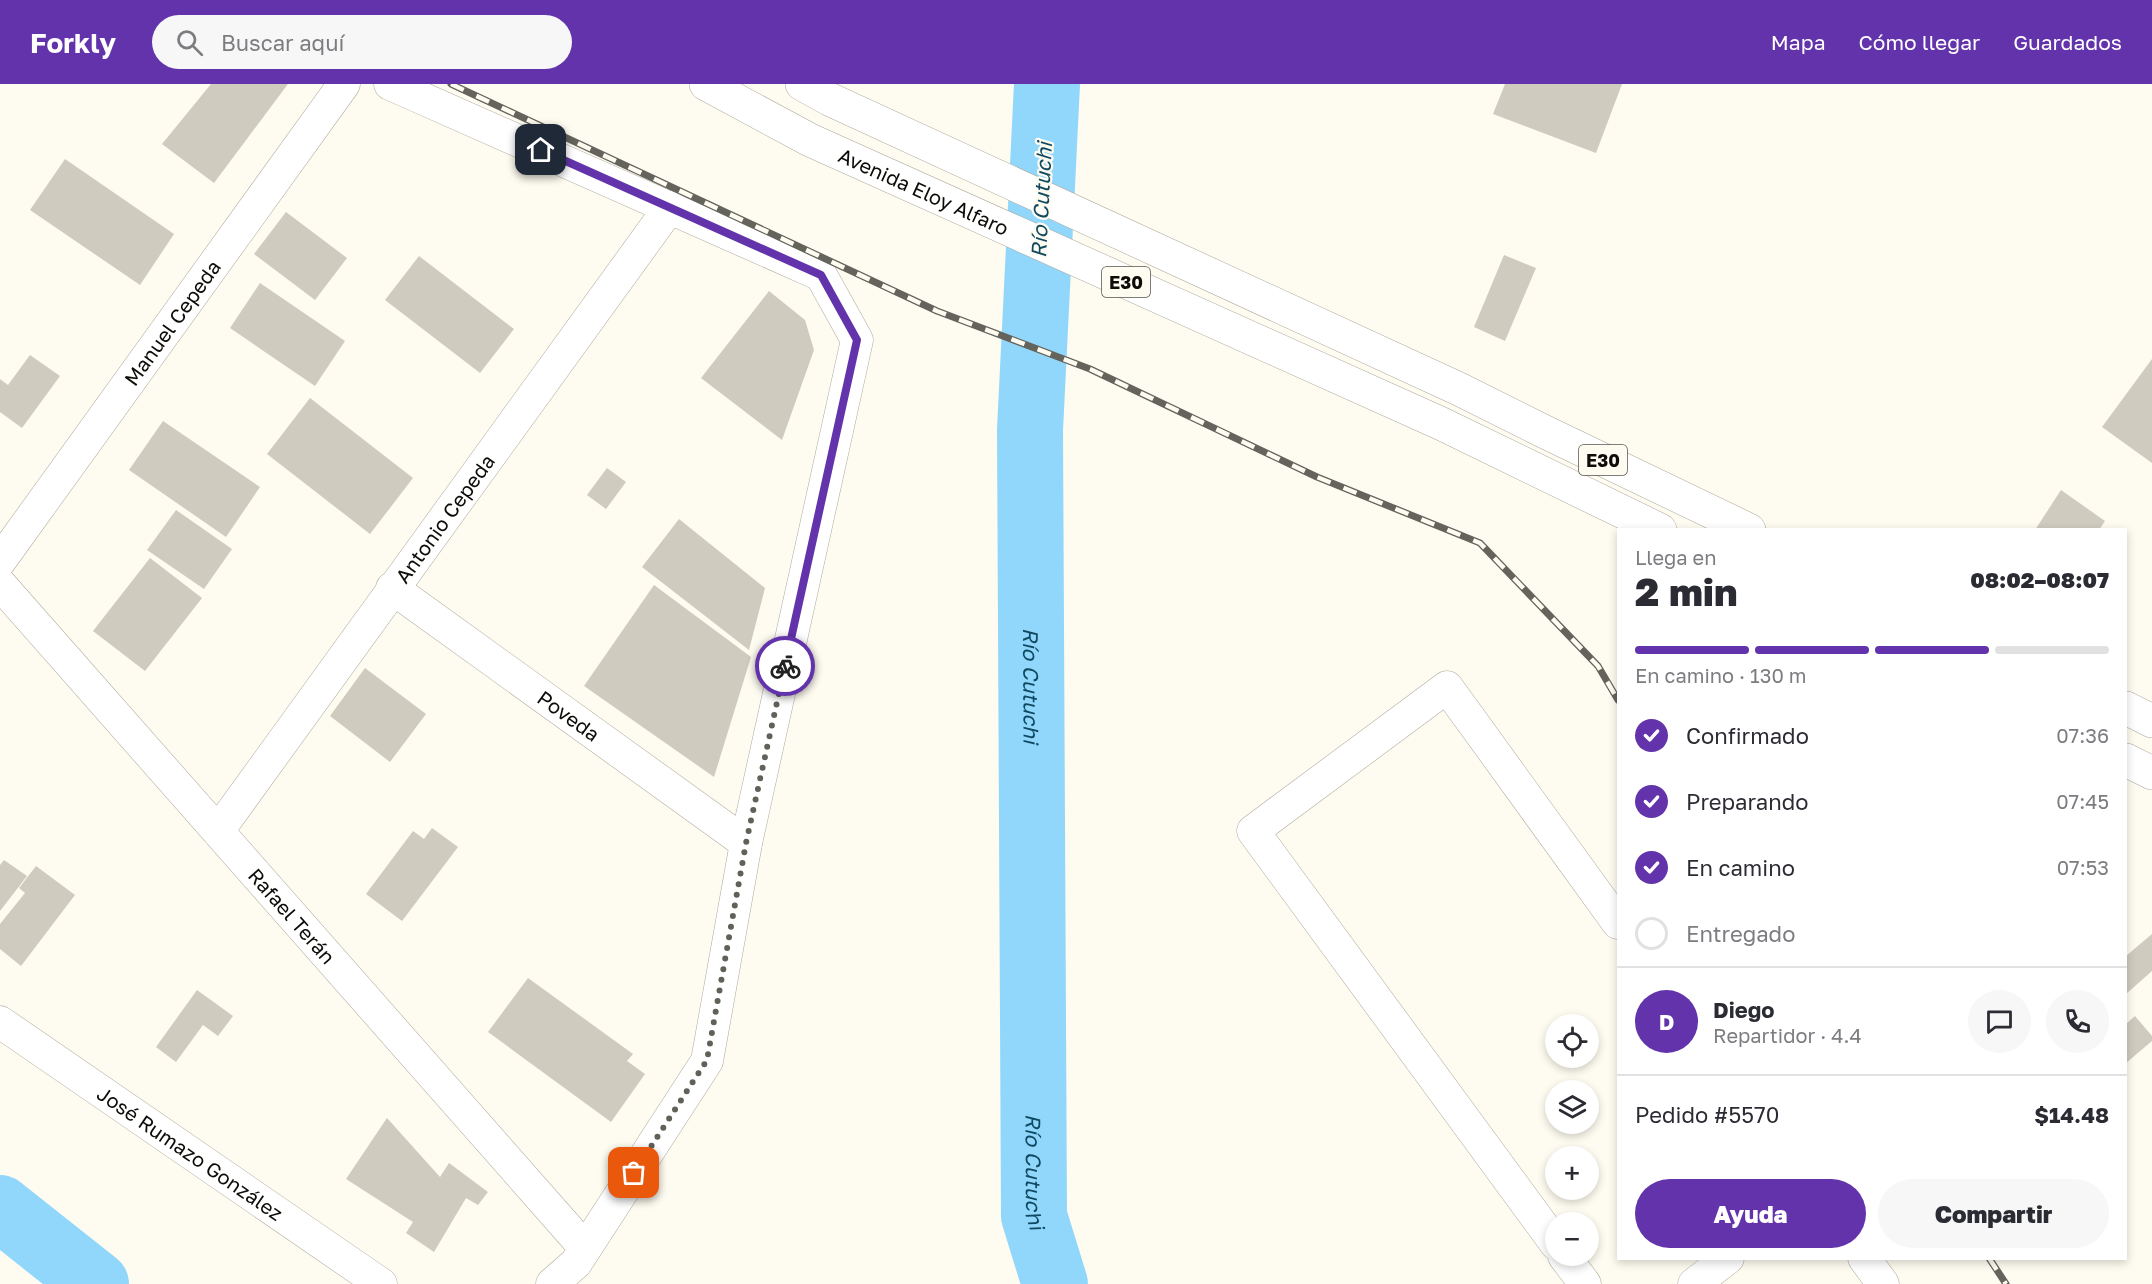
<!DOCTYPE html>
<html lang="es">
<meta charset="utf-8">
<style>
body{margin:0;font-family:"Golos Text",sans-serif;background:#f7f7f7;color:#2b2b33;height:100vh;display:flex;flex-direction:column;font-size:22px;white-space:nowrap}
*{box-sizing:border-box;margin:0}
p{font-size:20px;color:#7c7c81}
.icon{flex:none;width:33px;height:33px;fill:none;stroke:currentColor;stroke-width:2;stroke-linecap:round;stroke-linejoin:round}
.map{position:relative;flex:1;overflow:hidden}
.side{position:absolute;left:1617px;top:444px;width:510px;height:732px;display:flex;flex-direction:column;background:#fff;border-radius:0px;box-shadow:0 3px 9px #0003}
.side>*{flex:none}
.buttons{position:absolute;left:1545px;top:930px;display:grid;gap:12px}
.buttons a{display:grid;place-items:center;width:54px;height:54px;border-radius:50%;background:#fff;box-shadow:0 3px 9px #0003;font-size:30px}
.pin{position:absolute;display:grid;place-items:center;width:51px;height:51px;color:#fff;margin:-26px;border-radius:12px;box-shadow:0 3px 9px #0006}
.courier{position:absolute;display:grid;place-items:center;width:60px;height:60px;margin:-30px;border:4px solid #6333ab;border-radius:50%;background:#fff;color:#222;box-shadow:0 2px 8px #0007}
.headline em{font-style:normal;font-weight:800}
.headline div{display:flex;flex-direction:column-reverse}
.headline{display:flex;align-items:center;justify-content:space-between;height:102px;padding:0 18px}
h1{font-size:39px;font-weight:800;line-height:45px}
.bar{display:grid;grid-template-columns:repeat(4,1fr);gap:9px 6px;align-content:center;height:72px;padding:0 18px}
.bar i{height:8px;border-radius:4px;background:#e1e1e2}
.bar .active{background:#6333ab}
.bar p{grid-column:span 4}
.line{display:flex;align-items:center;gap:15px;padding:0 18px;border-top:2px solid #e1e1e2}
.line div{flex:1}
.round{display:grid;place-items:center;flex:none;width:63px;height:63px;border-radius:32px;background:#f7f7f7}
ol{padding:0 18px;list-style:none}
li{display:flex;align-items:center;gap:18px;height:66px}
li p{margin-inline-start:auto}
li .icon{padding:6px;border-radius:50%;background:#6333ab;color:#fff;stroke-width:4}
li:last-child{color:#7c7c81}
li i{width:33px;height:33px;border:3px solid #e1e1e2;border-radius:50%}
.action{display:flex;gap:12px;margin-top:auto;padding:12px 18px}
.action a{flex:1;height:69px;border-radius:36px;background:#6333ab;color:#fff;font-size:24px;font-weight:800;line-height:69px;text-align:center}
.action a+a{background:#f7f7f7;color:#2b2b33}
header{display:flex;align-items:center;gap:36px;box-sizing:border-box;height:84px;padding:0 30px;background:#6333ab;color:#fff}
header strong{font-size:28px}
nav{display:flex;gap:33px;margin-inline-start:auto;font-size:21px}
.search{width:420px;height:54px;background:#f7f7f7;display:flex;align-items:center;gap:15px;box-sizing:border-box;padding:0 21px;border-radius:33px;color:#7c7c81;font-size:22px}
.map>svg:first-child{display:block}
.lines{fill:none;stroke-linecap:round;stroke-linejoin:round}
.river{stroke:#91d7fb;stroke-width:66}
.building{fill:#d0cbbf}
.minor-casing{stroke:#aea99d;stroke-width:33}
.primary-casing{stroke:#aea99d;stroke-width:34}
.minor{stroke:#fff;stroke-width:32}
.primary{stroke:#fff;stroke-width:33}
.rail-casing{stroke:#64635c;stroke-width:7}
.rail{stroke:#fefbf0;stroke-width:4.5;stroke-dasharray:14;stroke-linecap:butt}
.done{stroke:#616059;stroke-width:6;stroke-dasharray:0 10.8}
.route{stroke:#6333ab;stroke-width:8}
.labels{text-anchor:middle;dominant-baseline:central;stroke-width:4.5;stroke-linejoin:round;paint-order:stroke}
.shield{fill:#fefbf0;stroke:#55544e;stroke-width:1.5}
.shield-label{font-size:18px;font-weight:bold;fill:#0d0c08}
.street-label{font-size:20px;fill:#0d0c08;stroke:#fefbf0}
.water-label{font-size:21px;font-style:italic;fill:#0f4961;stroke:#fefbf0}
</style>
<header>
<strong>Forkly</strong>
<div class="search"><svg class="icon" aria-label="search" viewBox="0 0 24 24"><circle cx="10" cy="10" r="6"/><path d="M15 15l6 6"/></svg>Buscar aquí</div>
<nav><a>Mapa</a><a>Cómo llegar</a><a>Guardados</a></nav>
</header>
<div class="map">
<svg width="2152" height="1200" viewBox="0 0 2152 1200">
<rect width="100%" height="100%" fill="#fefbf0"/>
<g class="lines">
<g class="river">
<path id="s1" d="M 1047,0 L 1030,346 L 1034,1132 L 1055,1200"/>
<path d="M 0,1124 L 96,1200"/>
</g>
</g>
<g class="building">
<path d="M 211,0 L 288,0 L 214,99 L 162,60 Z"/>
<path d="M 1505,0 L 1622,0 L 1596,69 L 1493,30 Z"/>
<path d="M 65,75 L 174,150 L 140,201 L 30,126 Z"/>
<path d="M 286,128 L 347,174 L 315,216 L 254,170 Z"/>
<path d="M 1504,171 L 1536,184 L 1505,257 L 1474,243 Z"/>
<path d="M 419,172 L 514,245 L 480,289 L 385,216 Z"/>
<path d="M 260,199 L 345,257 L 315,302 L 230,244 Z"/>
<path d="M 769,207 L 805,236 L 814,266 L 782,356 L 701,294 Z"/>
<path d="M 30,271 L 60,292 L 22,344 L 0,328 L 0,295 L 8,301 Z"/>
<path d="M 2152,275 L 2152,379 L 2102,343 Z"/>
<path d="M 310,314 L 413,394 L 370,450 L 267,370 Z"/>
<path d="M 163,337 L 260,403 L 226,453 L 129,386 Z"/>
<path d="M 607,384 L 626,398 L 606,425 L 587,411 Z"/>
<path d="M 2061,406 L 2105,437 L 2099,446 L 2035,446 Z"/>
<path d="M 176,426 L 232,465 L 204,505 L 147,466 Z"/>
<path d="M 679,435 L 765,504 L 749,566 L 642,483 Z"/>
<path d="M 150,474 L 202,514 L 145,587 L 93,547 Z"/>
<path d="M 654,501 L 751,573 L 714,693 L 584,602 Z"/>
<path d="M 365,584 L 426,630 L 390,678 L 330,632 Z"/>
<path d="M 432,744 L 458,763 L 402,837 L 366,810 L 413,747 L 424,755 Z"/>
<path d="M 4,776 L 27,792 L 0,827 L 0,781 Z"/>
<path d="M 36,782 L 75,811 L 21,882 L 0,865 L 0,840 L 25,809 L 19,804 Z"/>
<path d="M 2152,850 L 2152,887 L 2126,910 L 2126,872 Z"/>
<path d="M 528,894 L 633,970 L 627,977 L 645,990 L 611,1038 L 488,948 Z"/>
<path d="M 197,906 L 233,932 L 218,952 L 203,941 L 176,978 L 156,963 Z"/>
<path d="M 2135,932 L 2152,952 L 2152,957 L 2126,979 L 2126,940 Z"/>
<path d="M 387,1034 L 440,1093 L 449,1079 L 488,1108 L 478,1121 L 466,1114 L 434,1168 L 406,1149 L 413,1138 L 346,1095 Z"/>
</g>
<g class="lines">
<defs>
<g id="minor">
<path d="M 390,0 L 821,191 L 857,256 L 746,759 L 707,977 L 576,1179 L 552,1200"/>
<path id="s2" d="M 0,477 L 344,0"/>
<path id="s3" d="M 0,500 L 585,1164"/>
<path id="s4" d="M 392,504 L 746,759"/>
<path id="s5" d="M 218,747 L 670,123"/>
<path id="s6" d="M 0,938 L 381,1200"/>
<path d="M 1556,1160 L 1253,747 L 1447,603 L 1618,839"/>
<path d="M 1564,1172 L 1585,1200"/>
<path d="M 1864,1174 L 1883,1200"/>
<path d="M 1694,1200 L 1728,1174"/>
</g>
<g id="primary">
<path id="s7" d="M 706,0 L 810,56 L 1442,340 L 1660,446"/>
<path d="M 802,0 L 829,15 L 1459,305 L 1543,347 L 1749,446"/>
<path d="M 2126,624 L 2152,637"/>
<path d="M 2126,676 L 2152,689"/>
</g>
</defs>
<use href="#minor" class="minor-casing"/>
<use href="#primary" class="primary-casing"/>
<use href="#minor" class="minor"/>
<use href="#primary" class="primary"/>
<defs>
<g id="rail">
<path d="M 451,0 L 937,227 L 1090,285 L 1317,393 L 1480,459 L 1598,582 L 1618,616"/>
<path d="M 1989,1174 L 2006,1200"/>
</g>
</defs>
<use href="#rail" class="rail-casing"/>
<use href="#rail" class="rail"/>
</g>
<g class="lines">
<path class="done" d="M 634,1089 L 707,976 L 746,759 L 785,582"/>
<path class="route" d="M 541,66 L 821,191 L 857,256 L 785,582"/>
</g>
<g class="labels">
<g class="shield">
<rect x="1102" y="183" width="48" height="30" rx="4.5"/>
<rect x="1579" y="361" width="48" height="30" rx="4.5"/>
</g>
<g class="shield-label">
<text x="1126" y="198">E30</text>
<text x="1603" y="376">E30</text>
</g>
<g class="street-label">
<text stroke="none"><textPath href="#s7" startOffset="243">Avenida Eloy Alfaro</textPath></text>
<text stroke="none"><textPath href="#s2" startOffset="294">Manuel Cepeda</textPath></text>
<text stroke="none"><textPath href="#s5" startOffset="386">Antonio Cepeda</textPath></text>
<text stroke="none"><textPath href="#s4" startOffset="218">Poveda</textPath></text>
<text stroke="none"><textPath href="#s3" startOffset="442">Rafael Terán</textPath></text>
<text stroke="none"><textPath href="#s6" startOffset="231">José Rumazo González</textPath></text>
</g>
<g class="water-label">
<text transform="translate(1041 116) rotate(-87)">Río Cutuchi</text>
<text stroke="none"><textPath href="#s1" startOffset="602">Río Cutuchi</textPath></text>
<text stroke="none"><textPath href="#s1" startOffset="1088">Río Cutuchi</textPath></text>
</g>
</g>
</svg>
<div class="buttons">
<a><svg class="icon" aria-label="locate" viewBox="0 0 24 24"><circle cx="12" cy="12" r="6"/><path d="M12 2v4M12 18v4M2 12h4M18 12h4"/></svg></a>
<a><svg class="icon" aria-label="layers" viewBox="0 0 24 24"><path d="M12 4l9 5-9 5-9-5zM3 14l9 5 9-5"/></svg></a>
<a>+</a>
<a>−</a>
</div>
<div class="pin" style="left:634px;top:1089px;background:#ea580c"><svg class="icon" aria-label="bag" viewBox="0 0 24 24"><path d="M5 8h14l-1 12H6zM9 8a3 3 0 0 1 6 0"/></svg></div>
<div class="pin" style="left:541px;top:66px;background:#1f2937"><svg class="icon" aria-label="home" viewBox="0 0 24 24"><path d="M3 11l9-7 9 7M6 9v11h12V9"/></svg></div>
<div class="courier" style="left:785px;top:582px"><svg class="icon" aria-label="bike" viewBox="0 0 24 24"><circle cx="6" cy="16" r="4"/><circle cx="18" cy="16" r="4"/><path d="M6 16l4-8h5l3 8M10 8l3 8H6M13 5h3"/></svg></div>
<section class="side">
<div class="headline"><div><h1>2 min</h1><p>Llega en</p></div><em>08:02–08:07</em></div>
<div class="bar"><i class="active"></i><i class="active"></i><i class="active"></i><i></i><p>En camino · 130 m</p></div>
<ol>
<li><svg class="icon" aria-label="check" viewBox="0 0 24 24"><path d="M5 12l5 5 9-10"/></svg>Confirmado<p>07:36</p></li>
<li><svg class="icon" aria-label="check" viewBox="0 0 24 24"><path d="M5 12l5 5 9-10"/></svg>Preparando<p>07:45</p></li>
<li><svg class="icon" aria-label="check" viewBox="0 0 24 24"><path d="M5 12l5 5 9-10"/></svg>En camino<p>07:53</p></li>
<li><i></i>Entregado</li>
</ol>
<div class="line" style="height:108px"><b class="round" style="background:#6333ab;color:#fff">D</b><div><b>Diego</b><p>Repartidor · 4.4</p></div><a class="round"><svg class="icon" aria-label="chat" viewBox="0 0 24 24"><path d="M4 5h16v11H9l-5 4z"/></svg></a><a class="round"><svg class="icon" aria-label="phone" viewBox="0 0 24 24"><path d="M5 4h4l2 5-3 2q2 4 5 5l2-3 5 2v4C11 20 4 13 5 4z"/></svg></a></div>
<div class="line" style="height:78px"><div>Pedido #5570</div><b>$14.48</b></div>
<div class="action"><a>Ayuda</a><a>Compartir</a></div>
</section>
</div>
